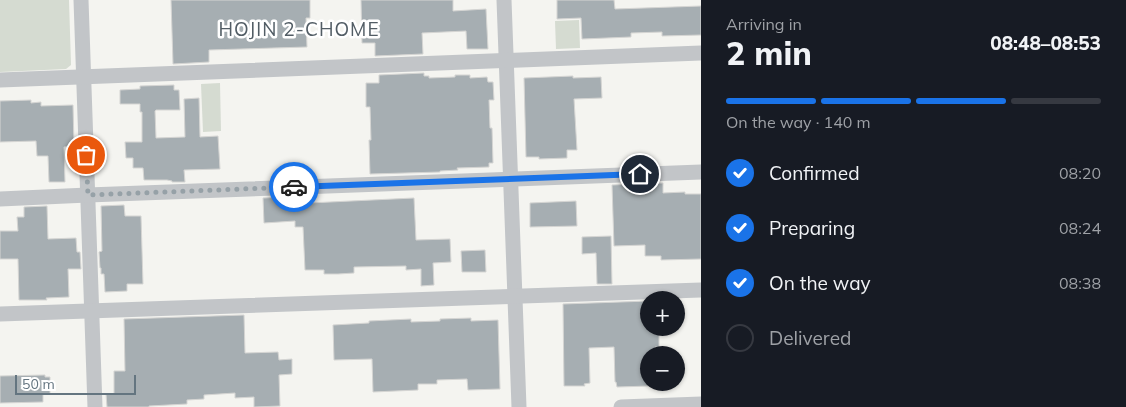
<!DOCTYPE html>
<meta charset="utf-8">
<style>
body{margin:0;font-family:Mulish,sans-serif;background:#20242c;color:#f1f3f6;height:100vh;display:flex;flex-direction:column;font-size:19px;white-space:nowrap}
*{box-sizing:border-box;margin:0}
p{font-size:16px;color:#9ea1a6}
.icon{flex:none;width:28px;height:28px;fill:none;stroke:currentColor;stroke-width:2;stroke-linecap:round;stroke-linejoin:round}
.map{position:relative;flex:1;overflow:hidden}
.side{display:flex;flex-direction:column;background:#171b24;width:425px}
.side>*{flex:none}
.tools{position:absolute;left:640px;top:291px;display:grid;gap:10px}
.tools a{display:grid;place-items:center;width:45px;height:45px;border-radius:50%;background:#171b24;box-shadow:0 1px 4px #0004;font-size:25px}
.scale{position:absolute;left:15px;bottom:12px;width:121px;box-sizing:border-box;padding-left:5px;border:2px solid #647580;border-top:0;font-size:14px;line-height:18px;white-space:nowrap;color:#647580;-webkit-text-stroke:4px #fff;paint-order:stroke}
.pin{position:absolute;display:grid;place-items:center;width:42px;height:42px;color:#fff;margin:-21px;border:2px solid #fff;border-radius:50%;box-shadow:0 1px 5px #0007}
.courier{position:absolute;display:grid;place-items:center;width:50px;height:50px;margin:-25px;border:4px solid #1a73e8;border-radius:50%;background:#fff;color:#222;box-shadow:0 1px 6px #0007}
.summary em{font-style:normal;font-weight:800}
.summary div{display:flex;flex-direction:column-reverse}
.summary{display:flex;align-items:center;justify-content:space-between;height:85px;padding:0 25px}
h1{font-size:32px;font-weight:800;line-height:38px}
.bar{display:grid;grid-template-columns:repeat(4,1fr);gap:8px 5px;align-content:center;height:60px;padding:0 25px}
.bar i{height:6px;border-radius:4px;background:#363941}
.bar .on{background:#1a73e8}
.bar p{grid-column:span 4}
ol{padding:0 25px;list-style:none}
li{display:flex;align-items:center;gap:15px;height:55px}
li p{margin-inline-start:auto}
li .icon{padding:5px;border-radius:50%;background:#1a73e8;color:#fff;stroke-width:4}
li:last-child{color:#9ea1a6}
li i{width:28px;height:28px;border:2px solid #363941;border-radius:50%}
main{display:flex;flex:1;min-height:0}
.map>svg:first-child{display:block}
.green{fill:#d5dbd1}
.building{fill:#a6aeb2;stroke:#d5d5d3}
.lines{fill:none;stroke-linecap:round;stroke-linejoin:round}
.street{stroke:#c2c5c8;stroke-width:15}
.done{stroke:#96a1a7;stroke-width:5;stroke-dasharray:0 9}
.route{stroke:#1a73e8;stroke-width:6}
.labels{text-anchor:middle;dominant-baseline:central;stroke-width:5;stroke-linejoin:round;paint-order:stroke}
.neighbourhood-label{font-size:19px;letter-spacing:1px;fill:#525d65;stroke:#fff}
</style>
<main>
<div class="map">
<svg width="701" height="407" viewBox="0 0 701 407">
<rect width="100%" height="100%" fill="#f4f4f0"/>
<g class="green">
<path d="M 0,0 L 69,0 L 71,65 L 66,69 L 0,72 Z"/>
<path d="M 579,20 L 580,48 L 556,49 L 555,21 Z"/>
<path d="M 220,83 L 221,131 L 203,132 L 201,84 Z"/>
</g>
<g class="building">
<path d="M 171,0 L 310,0 L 310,18 L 306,18 L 307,47 L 209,50 L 209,62 L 173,64 Z"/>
<path d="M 361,0 L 453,0 L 453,11 L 486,9 L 488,49 L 467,49 L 466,31 L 422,33 L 423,54 L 375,56 L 375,43 L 362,43 Z"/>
<path d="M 557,0 L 614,0 L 615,9 L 701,6 L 701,35 L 662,36 L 662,32 L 631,33 L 631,37 L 582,39 L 581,18 L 557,19 Z"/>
<path d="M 424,73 L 424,76 L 429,76 L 429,78 L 455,77 L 455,75 L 470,75 L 470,78 L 487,77 L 488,82 L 493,82 L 494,100 L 489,100 L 490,128 L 492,128 L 493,163 L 489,163 L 489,167 L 457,168 L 458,170 L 440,171 L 440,172 L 370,174 L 369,140 L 371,140 L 370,107 L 366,107 L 366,83 L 379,83 L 379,75 Z"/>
<path d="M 573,76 L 573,78 L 601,77 L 602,98 L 574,99 L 577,150 L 567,150 L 567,158 L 539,159 L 539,157 L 526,157 L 524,78 Z"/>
<path d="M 174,85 L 174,90 L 179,90 L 180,110 L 156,110 L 155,111 L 156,138 L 185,137 L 184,99 L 199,98 L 200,137 L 218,136 L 220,169 L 184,170 L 185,182 L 172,182 L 172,181 L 167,180 L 144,180 L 143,168 L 133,168 L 133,158 L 126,158 L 125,142 L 142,142 L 142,112 L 140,112 L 140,104 L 120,104 L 120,90 L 140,89 L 140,86 Z"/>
<path d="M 31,100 L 31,103 L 41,102 L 41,106 L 73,105 L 74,146 L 64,147 L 65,182 L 49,182 L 48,156 L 37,156 L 36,141 L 0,142 L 0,101 Z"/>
<path d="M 663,183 L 663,193 L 685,192 L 685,194 L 701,194 L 701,259 L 661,260 L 661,256 L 645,256 L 645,245 L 614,246 L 612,185 Z"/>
<path d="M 288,197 L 288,204 L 414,198 L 416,240 L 450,239 L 451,262 L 433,263 L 434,285 L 421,286 L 421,269 L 406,270 L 406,266 L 354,267 L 354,273 L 338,274 L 324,274 L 324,270 L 305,270 L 303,227 L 295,227 L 295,221 L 264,223 L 263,198 Z"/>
<path d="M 576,201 L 577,226 L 530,227 L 530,203 Z"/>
<path d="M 124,205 L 125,216 L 141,216 L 143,284 L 127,284 L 127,291 L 105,292 L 104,274 L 101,274 L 101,268 L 100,268 L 99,252 L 102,251 L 101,206 Z"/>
<path d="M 47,206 L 48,239 L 76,238 L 77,252 L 80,252 L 81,269 L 68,269 L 69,297 L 46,298 L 47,300 L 19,300 L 18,259 L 0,259 L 0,231 L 18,231 L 17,217 L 24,217 L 24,207 Z"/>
<path d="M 611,236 L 612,284 L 597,284 L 596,253 L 582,254 L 582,237 Z"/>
<path d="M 485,250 L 486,272 L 462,272 L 461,251 Z"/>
<path d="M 649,301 L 649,328 L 659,328 L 659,347 L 655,347 L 655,355 L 649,355 L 649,386 L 617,387 L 616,382 L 615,382 L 614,347 L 589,348 L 590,383 L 584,384 L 585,386 L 564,386 L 563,304 Z"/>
<path d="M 244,315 L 245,353 L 278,352 L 279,360 L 292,359 L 292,374 L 279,375 L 280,406 L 254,407 L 254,397 L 235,398 L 235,393 L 204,395 L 204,399 L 187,400 L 187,404 L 149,406 L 149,407 L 107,407 L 106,394 L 114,394 L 114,371 L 125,371 L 124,319 Z"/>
<path d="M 471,318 L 471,321 L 498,320 L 500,389 L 468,390 L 467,379 L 437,380 L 437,384 L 418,384 L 418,390 L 373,392 L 372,359 L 334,360 L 333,325 L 369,323 L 369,321 L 411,319 L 411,322 L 440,321 L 440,319 Z"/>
<path d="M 45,375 L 45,377 L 50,377 L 50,394 L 43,394 L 43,402 L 0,403 L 0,376 Z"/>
</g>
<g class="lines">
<g class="street">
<path d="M 81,0 L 95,407"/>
<path d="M 504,0 L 519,407"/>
<path d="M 0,80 L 701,53"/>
<path d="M 0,199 L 88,195 L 701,172"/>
<path d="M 0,314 L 701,290"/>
<path d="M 621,407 L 701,404"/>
</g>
</g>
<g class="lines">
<path class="done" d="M 86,155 L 88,195 L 294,187"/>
<path class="route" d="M 294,187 L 640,174"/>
</g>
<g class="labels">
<g class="neighbourhood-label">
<text x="299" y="29">HOJIN 2-CHOME</text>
</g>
</g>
</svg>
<div class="tools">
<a>+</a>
<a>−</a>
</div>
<div class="scale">50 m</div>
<div class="pin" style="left:86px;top:155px;background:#ea580c"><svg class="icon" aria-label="bag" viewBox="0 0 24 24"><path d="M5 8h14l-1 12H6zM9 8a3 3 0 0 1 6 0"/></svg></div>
<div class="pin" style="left:640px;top:174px;background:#1f2937"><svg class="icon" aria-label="home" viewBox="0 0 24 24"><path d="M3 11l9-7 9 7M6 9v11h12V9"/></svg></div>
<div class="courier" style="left:294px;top:187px"><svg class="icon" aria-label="car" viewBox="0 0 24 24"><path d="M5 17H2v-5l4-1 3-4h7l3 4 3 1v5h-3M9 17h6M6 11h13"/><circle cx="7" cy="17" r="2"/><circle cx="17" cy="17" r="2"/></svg></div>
</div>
<section class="side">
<div class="summary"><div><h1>2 min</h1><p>Arriving in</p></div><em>08:48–08:53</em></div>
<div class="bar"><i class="on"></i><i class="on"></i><i class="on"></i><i></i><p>On the way · 140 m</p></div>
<ol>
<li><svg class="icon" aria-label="check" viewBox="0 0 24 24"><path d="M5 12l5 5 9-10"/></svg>Confirmed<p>08:20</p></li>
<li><svg class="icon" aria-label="check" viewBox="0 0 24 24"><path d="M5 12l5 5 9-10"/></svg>Preparing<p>08:24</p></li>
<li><svg class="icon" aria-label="check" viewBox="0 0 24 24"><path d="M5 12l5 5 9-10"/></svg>On the way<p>08:38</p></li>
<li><i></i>Delivered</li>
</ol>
</section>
</main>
